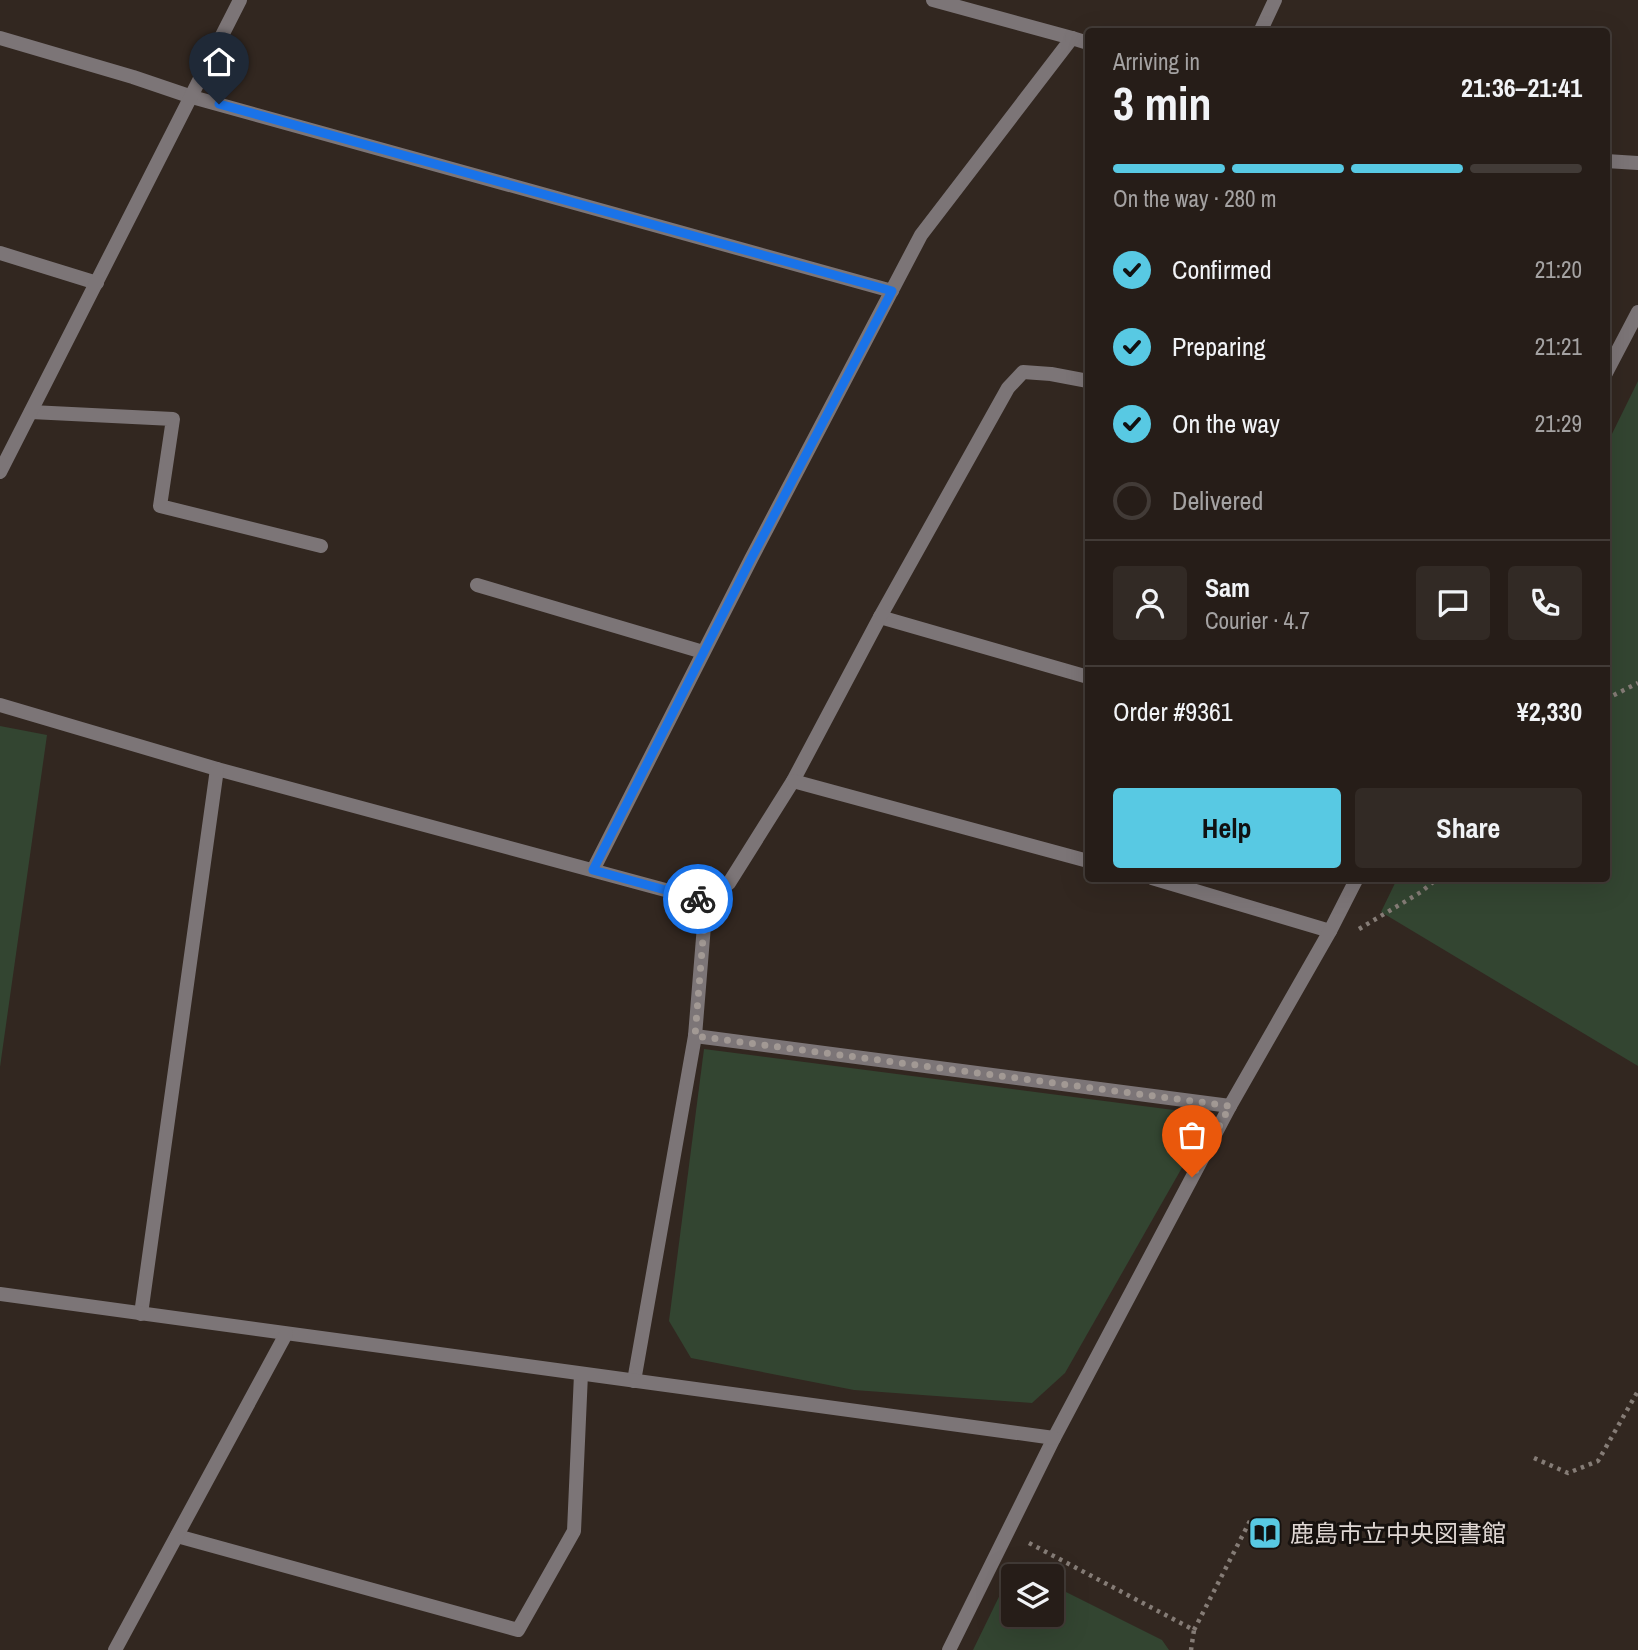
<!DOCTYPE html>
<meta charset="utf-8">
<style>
body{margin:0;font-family:"Archivo Narrow","Noto Sans JP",sans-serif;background:#322a25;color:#f1f3f6;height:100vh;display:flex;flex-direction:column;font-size:26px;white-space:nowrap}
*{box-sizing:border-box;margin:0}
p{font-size:23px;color:#a4a2a2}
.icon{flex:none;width:38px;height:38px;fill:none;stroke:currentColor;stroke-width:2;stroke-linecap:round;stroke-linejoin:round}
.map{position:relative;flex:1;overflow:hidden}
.side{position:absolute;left:1085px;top:28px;width:525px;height:854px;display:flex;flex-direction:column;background:#261d18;border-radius:7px;box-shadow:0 7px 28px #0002,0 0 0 2px #423b37}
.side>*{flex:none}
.tools{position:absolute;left:1001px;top:1564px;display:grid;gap:14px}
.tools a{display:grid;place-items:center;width:63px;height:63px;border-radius:7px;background:#261d18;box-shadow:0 7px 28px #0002,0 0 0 2px #423b37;font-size:35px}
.pin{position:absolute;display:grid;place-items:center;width:60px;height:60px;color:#fff;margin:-72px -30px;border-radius:50% 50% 50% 0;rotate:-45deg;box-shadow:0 0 7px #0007}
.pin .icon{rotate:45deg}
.courier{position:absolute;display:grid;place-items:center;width:70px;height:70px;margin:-35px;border:5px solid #1a73e8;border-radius:50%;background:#fff;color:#222;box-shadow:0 2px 9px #0007}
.headline em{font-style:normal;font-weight:700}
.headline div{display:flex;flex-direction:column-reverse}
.headline{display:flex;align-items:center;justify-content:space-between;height:119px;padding:0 28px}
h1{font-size:46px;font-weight:700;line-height:52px}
.bar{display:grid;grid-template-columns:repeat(4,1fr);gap:10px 7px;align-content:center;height:84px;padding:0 28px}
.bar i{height:9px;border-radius:5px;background:#423b37}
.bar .current{background:#58c9e3}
.bar p{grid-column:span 4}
.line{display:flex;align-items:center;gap:18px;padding:0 28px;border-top:2px solid #423b37}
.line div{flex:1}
.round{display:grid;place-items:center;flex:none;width:74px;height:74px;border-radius:7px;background:#322a25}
ol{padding:0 28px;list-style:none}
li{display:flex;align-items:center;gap:21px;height:77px}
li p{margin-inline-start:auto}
li .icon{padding:7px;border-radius:50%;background:#58c9e3;color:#111;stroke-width:4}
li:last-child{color:#a4a2a2}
li i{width:38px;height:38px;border:4px solid #423b37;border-radius:50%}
.primary-button{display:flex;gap:14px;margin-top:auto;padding:14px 28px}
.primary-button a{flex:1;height:80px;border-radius:7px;background:#58c9e3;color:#111;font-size:28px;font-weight:700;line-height:80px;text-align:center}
.primary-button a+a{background:#322a25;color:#f1f3f6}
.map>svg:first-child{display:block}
.green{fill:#334531}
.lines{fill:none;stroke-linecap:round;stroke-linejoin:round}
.path{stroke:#857c76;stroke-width:4.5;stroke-dasharray:3.5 5;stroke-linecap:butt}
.minor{stroke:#7c7577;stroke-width:14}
.tertiary{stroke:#7c7577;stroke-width:14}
.done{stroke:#a29994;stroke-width:7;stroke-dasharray:0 12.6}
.route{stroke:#1a73e8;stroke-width:9}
.labels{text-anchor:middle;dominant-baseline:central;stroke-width:6;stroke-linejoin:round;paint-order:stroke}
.poi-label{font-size:24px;fill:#dfd7d3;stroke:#16110e;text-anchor:start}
</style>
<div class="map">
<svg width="1638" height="1650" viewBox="0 0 1638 1650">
<rect width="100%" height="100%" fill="#322720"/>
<g class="green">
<path d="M 1638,381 L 1638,1066 L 1381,912 L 1397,879 L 1606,878 L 1607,444 Z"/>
<path d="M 0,726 L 47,735 L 0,1067 Z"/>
<path d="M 704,1049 L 1212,1115 L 1065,1373 L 1032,1403 L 854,1390 L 691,1358 L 669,1321 Z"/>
<path d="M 1014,1566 L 1035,1577 L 1013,1577 L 1013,1615 L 1052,1615 L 1052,1585 L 1162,1640 L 1169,1650 L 973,1650 Z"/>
</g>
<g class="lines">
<g class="path">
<path d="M 1606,699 L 1638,683"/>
<path d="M 1359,929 L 1421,892 L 1438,878"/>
<path d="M 1534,1458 L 1568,1473 L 1598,1461 L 1638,1391"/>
<path d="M 1029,1543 L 1194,1630 L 1191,1650"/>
<path d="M 1194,1630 L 1252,1517"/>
</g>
<g class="minor">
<path d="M 1260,32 L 1275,0"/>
<path d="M 0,38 L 133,77 L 192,97 L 892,291"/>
<path d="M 0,253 L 97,283"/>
<path d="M 1606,373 L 1638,312"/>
<path d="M 31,412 L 173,419 L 160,506 L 321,546"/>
<path d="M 0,472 L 240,0"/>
<path d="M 477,585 L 703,652"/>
<path d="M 880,617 L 1088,677"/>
<path d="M 0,705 L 217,769 L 706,901 L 729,883 L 793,781 L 880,617 L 1008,388 L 1023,372 L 1051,374 L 1088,381"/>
<path d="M 793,781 L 1088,861"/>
<path d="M 593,870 L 751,559 L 921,235 L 1072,38 L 933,0"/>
<path d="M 1152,878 L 1330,931"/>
<path d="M 695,1036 L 1230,1106"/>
<path d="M 141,1314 L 217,769"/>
<path d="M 634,1381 L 695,1036 L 706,901"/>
<path d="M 177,1536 L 518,1630 L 574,1531 L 581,1374"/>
<path d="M 949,1650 L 1054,1438 L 1230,1106 L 1330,931 L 1357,878"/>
</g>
<g class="tertiary">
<path d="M 1072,38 L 1088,43"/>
<path d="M 1606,161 L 1638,163"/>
<path d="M 0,1294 L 1054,1438"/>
<path d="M 115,1650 L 286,1334"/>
</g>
</g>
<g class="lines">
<path class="done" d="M 698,899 L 706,901 L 695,1036 L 1230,1106 L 1192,1177"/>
<path class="route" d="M 219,104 L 892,291 L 751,559 L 593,870 L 698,899"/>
</g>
<defs>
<symbol id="library-square" viewBox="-11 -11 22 22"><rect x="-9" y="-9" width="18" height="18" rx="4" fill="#58c9e3" stroke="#16110e"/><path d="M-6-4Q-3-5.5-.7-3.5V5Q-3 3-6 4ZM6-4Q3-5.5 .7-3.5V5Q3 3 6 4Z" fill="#111"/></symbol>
</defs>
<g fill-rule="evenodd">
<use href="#library-square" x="1246" y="1514" width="38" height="38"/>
</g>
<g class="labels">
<g class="poi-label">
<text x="1290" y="1533">鹿島市立中央図書館</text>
</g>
</g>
</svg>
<div class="tools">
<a><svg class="icon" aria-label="layers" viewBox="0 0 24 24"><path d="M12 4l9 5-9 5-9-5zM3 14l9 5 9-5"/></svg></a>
</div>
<div class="pin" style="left:1192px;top:1177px;background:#ea580c"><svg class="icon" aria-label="bag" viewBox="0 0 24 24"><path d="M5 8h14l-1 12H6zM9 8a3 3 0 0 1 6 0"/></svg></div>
<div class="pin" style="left:219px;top:104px;background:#1f2937"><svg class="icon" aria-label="home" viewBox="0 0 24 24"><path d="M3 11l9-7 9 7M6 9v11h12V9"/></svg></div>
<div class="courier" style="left:698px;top:899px"><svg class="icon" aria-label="bike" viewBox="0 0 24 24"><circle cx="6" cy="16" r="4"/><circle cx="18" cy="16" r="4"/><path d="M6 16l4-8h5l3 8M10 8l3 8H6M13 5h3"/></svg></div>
<section class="side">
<div class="headline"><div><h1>3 min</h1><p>Arriving in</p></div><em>21:36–21:41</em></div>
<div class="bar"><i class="current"></i><i class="current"></i><i class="current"></i><i></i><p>On the way · 280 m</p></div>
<ol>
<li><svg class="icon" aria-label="check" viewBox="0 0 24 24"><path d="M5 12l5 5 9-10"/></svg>Confirmed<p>21:20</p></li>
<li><svg class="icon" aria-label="check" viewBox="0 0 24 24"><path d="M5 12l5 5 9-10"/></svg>Preparing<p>21:21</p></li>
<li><svg class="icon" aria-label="check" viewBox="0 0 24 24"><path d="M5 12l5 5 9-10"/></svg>On the way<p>21:29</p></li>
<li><i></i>Delivered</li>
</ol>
<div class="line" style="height:126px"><a class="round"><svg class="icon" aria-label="person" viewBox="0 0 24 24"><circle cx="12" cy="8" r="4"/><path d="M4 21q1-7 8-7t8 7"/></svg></a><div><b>Sam</b><p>Courier · 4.7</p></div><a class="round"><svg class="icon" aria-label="chat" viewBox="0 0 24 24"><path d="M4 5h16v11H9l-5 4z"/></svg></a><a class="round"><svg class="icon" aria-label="phone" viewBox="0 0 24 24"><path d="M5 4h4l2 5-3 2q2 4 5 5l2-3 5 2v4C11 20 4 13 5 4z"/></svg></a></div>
<div class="line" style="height:91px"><div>Order #9361</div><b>¥2,330</b></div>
<div class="primary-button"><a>Help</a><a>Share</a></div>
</section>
</div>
